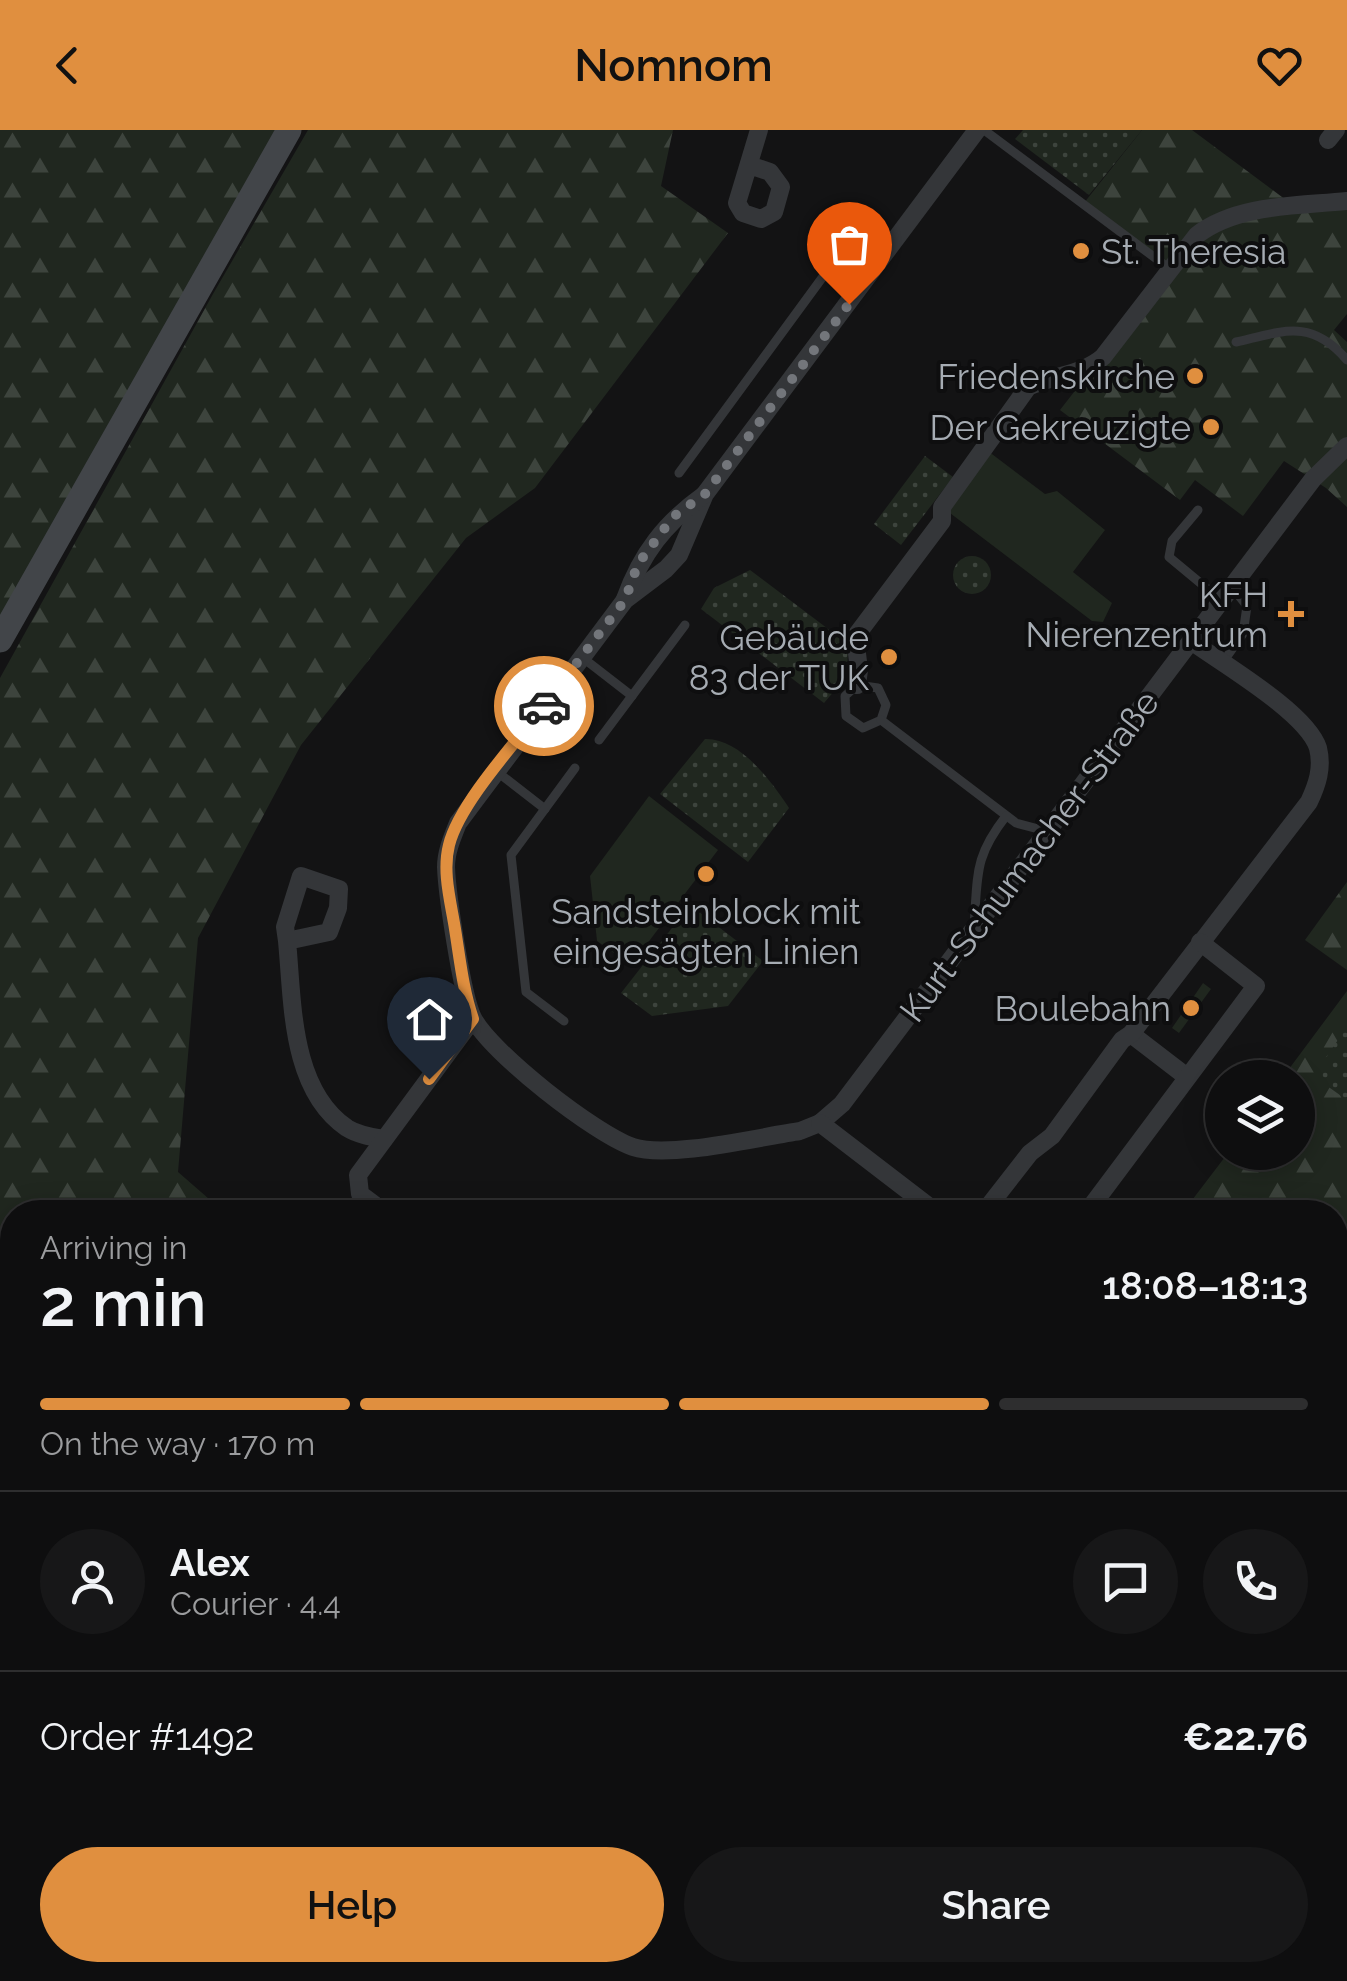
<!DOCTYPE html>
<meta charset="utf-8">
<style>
body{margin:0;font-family:Raleway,sans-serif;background:#171718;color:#f1f3f6;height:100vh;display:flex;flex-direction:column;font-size:38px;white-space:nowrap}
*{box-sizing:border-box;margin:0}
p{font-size:32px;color:#9b9c9e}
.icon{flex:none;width:55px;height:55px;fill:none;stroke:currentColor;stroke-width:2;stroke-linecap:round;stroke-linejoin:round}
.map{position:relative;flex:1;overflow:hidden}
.details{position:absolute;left:0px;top:1070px;width:1348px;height:782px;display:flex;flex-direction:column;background:#0e0e0f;border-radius:40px 40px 0 0;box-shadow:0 5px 25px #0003,0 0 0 2px #2e2e2f}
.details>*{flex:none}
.tools{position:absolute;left:1205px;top:930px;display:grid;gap:20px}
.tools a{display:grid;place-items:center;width:110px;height:110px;border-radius:50%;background:#0e0e0f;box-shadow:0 5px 25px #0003,0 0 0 2px #2e2e2f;font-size:50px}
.pin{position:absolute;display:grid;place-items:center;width:85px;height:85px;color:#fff;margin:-102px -42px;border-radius:50% 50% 50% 0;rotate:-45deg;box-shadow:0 0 10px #0007}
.pin .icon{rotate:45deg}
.courier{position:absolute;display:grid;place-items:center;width:100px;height:100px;margin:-50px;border:8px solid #e08f3f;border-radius:50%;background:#fff;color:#222;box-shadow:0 2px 12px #0007}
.summary em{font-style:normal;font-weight:600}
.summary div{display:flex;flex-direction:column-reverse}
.summary{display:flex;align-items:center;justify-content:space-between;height:170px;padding:0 40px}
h1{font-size:65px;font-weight:600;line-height:75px}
.bar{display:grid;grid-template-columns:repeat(4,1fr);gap:15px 10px;align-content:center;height:120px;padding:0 40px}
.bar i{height:12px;border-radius:8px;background:#2e2e2f}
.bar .selected{background:#e08f3f}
.bar p{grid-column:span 4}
.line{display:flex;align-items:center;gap:25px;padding:0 40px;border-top:2px solid #2e2e2f}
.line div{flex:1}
.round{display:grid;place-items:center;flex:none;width:105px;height:105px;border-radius:52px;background:#171718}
.action{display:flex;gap:20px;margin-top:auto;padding:20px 40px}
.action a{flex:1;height:115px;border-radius:60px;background:#e08f3f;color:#111;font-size:40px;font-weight:600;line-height:115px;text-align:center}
.action a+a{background:#171718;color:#f1f3f6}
header{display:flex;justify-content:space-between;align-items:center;height:130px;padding:0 40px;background:#e08f3f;color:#111;font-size:45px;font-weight:600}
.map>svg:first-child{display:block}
.green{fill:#20271f}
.forest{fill:url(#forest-firs)}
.park{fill:url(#park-dots)}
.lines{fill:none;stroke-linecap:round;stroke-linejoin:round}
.lane{stroke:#343639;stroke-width:9}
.street{stroke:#343639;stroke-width:18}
.secondary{stroke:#424549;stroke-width:25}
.done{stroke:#73767b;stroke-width:10;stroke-dasharray:0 18}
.route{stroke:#e08f3f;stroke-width:12}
.poi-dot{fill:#e08f3f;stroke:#0e0e0f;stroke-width:4}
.labels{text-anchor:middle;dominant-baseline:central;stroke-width:8;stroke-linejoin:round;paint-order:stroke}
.poi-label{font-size:35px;fill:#a6acb3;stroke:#0e0e0f;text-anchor:end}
.street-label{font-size:35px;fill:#a6acb3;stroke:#0e0e0f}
</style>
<header><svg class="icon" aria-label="back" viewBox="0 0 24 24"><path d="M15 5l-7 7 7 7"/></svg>Nomnom<svg class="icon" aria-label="heart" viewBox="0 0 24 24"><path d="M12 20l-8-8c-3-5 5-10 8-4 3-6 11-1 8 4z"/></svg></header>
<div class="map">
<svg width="1347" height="1851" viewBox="0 0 1347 1851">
<defs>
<pattern id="forest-firs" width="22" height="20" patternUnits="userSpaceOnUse" patternTransform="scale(2.5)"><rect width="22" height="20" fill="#20271f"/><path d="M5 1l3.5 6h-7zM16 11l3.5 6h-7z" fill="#3d443d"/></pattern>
<pattern id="park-dots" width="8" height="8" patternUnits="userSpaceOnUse" patternTransform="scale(2.5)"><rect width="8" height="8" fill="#20271f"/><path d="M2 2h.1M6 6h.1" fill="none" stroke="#3d443d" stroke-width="1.8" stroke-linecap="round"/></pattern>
</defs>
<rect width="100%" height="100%" fill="#131314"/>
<g class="green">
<path d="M 984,318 L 1045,364 L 1057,361 L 1105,400 L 1073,442 L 1112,473 L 1103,492 L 1092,491 L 942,377 Z"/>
<path d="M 649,666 L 718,720 L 631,835 L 597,811 L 590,746 Z"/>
<path d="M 1203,853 L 1211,859 L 1179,903 L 1172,898 Z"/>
</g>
<g class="forest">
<path d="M 0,0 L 278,0 L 0,495 Z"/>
<path d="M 308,0 L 673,0 L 661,56 L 728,103 L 535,358 L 466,408 L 301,615 L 198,808 L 178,1042 L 224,1082 L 12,1082 L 12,1840 L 1335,1840 L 1335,1082 L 1183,1082 L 1228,1023 L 1298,1022 L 1298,948 L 1283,947 L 1347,861 L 1347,1851 L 0,1851 L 0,548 L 213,164 Z"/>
<path d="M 1142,0 L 1192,0 L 1294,76 L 1347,71 L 1347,184 L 1334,200 L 1347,212 L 1347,377 L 1326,358 L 1284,331 L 1243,386 L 1195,350 L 1180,370 L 1060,280 L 1170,139 L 1084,73 Z"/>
<path d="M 1347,752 L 1347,840 L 1305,810 Z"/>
</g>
<g class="park">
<path d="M 1023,0 L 1142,0 L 1089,65 L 1015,9 Z"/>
<path d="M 925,326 L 953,347 L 901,415 L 874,394 Z"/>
<circle cx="972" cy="445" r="19"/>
<path d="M 750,440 L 848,514 L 847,546 L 824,573 L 701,479 L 714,458 Z"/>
<path d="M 705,609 C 740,608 771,651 789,678 L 748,732 L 660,664 Z"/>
<path d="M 690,775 L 763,831 L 728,876 L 652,886 L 621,863 Z"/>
<path d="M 1347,897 L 1347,970 L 1313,946 Z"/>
</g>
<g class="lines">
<g class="lane">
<path d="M 984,0 L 1170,139"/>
<path d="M 1236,212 C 1284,201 1311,188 1347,230"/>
<path d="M 679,343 L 822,148 C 838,137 850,138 869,144"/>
<path d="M 1198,380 L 1172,411 L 1169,427 L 1222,471"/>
<path d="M 583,528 L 632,566"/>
<path d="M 1223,532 L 1243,504 L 1247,476 L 1232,457"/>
<path d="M 857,555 L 878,558 L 886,575 L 881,590 L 863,598 L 846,586 L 845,566 Z"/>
<path d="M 881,590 L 1016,693 L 1046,701"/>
<path d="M 599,610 L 685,495"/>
<path d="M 496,641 L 545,679"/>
<path d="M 974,795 C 978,744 974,727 1006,686"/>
<path d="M 564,891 L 526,862 L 511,725 L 575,638"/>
</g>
<g class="street">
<path d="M 977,0 L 705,364 L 679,425 L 666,439 L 625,470 L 458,693 C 452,708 446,722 446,737 C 447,764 462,866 473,888 C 491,923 595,1004 633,1017 C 669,1029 759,1007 800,1001 L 820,993 L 842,974 L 1313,349 L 1347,316"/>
<path d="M 1328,10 L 1336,0"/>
<path d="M 749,35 L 770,42 L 781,57 L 774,82 L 761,89 L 743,83 L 737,73 L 759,0"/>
<path d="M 625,469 C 641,424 665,393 704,365"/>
<path d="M 857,555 L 859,540 L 855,507 L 942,391 L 942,377 L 1028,257 C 1053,245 1082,245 1103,227 L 1197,105 C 1237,74 1298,76 1347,71"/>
<path d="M 287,811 L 285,797 L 301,746 L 339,759 L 338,778 L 329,802 L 287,811 C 293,872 290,959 347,998 C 358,1005 372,1007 384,1009"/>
<path d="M 1131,904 L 1187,947"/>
<path d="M 820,993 L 936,1082"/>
<path d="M 384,1082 L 360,1064 L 358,1045 L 473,889"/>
<path d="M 984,1082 L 1030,1023 L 1052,1006 L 1122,910 L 1131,904 L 1309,672 C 1317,655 1323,638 1318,618 C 1307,583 1223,534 1191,511"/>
<path d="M 1087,1082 L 1256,856 L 1200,812"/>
</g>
<path class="secondary" d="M 0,510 L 289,0"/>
</g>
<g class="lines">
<path class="done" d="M 544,576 L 625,470 L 638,434 L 673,387 L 705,364 L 849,174"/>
<path class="route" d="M 429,949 L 473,889 C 463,860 460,830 455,799 C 451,773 442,742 449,715 C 459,674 516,612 544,576"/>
</g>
<g class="poi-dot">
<circle cx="1081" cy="121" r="10"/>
<circle cx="1195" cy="246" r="10"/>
<circle cx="1211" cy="297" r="10"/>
<path d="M1286 469h10v10h10v10h-10v10h-10v-10h-10v-10h10z"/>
<circle cx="889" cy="527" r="10"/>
<circle cx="706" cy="744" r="10"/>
<circle cx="1191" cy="878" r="10"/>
</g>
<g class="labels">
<g class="poi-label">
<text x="1101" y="121" text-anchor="start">St. Theresia</text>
<text x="1175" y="246">Friedenskirche</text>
<text x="1191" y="297">Der Gekreuzigte</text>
<text x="1268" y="464">KFH<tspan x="1268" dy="40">Nierenzentrum</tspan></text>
<text x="869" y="507">Gebäude<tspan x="869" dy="40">83 der TUK</tspan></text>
<text x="706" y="781" text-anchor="middle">Sandsteinblock mit<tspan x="706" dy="40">eingesägten Linien</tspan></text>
<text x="1171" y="878">Boulebahn</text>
</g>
<g class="street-label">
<text transform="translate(1029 726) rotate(-53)">Kurt-Schumacher-Straße</text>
</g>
</g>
</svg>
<div class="tools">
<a><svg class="icon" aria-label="layers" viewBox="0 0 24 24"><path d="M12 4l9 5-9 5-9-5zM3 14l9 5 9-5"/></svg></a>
</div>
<div class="pin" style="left:849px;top:174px;background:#ea580c"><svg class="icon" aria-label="bag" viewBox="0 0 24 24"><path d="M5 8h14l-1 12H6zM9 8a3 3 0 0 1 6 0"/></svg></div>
<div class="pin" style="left:429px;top:949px;background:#1f2937"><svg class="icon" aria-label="home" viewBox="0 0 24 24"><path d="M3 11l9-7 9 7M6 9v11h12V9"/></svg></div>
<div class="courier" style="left:544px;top:576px"><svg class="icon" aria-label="car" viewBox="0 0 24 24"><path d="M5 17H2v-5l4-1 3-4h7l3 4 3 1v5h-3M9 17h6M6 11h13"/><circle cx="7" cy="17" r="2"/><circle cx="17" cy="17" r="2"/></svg></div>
<section class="details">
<div class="summary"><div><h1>2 min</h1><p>Arriving in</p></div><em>18:08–18:13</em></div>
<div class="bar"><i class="selected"></i><i class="selected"></i><i class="selected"></i><i></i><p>On the way · 170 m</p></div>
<div class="line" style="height:180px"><a class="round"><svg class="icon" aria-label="person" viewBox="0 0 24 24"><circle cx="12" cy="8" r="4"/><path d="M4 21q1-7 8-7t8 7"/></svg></a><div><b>Alex</b><p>Courier · 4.4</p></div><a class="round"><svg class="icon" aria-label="chat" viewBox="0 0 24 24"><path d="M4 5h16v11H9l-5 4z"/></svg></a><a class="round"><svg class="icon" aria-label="phone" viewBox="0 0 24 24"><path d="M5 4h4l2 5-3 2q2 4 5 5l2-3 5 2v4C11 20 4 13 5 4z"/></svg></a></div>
<div class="line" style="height:130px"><div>Order #1492</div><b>€22.76</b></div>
<div class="action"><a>Help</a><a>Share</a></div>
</section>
</div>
